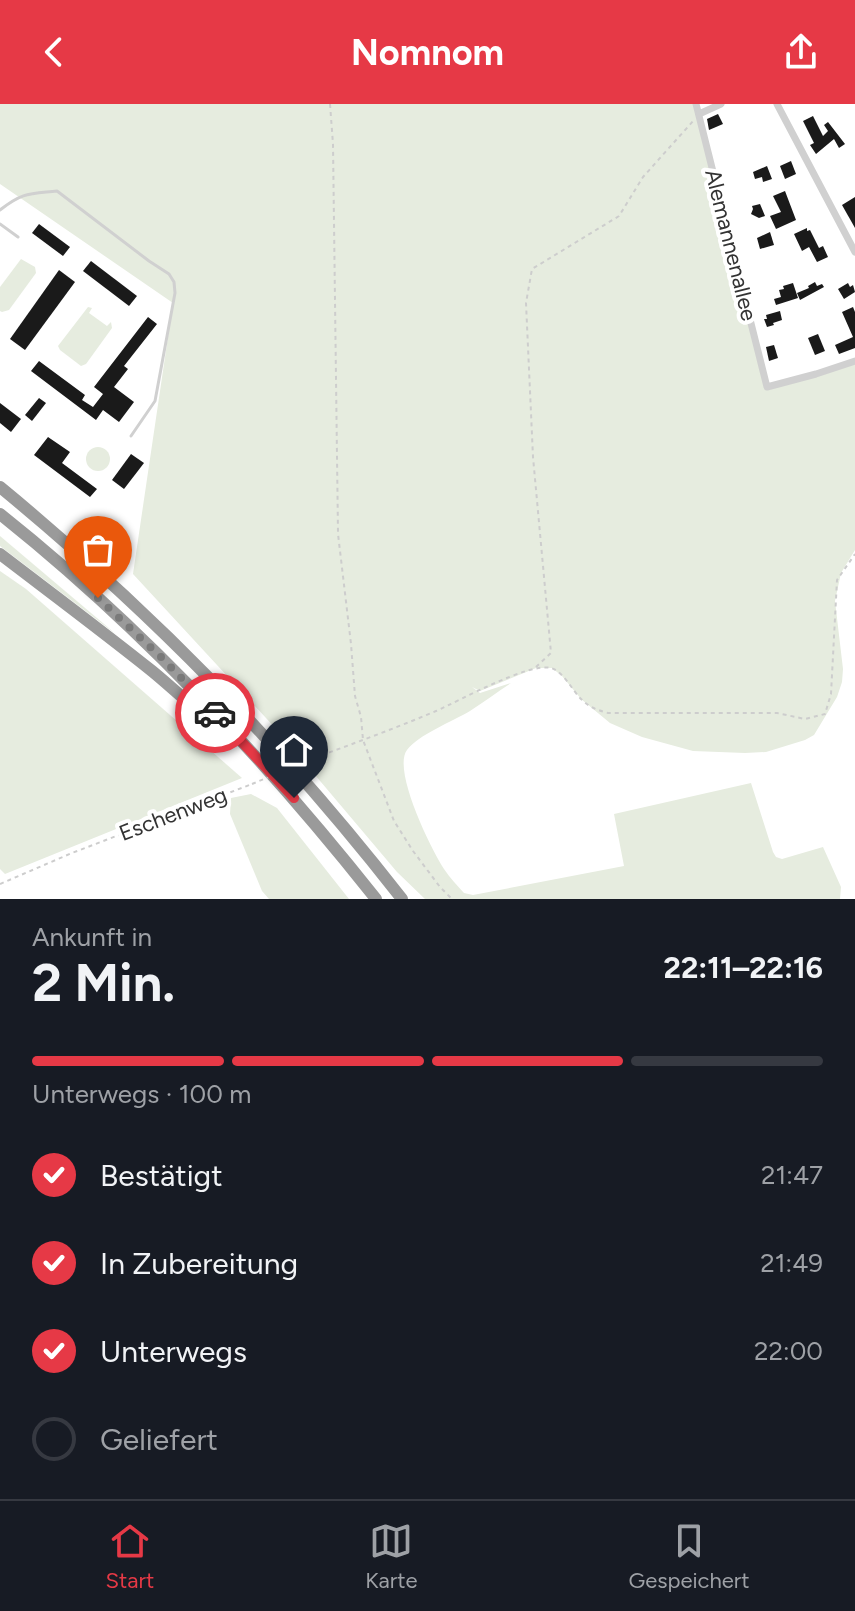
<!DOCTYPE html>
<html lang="de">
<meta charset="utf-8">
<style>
body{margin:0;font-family:Figtree,sans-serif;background:#20242c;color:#f1f3f6;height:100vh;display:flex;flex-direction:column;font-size:30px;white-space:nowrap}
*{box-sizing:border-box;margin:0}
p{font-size:26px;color:#9ea1a6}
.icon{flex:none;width:44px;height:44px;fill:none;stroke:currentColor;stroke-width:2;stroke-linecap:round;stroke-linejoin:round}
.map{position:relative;height:795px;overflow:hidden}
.sheet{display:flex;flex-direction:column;background:#171b24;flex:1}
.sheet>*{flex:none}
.pin{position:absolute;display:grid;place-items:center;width:68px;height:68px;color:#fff;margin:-82px -34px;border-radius:50% 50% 50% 0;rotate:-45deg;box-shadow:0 0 8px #0007}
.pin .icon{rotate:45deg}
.courier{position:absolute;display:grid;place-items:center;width:80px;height:80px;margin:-40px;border:6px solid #e63946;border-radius:50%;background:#fff;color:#222;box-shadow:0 2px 10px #0007}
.summary em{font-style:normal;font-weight:700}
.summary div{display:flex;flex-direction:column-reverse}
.summary{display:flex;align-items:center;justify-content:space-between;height:136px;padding:0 32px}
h1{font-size:52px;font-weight:700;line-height:60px}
.bar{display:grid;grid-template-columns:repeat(4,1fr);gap:12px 8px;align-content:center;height:96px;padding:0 32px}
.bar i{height:10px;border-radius:6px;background:#363941}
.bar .active{background:#e63946}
.bar p{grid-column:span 4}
ol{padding:0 32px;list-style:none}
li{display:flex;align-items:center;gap:24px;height:88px}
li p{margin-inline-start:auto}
li .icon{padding:8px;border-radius:50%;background:#e63946;color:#fff;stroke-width:4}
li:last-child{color:#9ea1a6}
li i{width:44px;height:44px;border:4px solid #363941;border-radius:50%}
header{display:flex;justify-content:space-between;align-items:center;height:104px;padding:0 32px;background:#e63946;color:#fff;font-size:36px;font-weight:700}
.tabs{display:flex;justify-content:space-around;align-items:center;height:112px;border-top:2px solid #363941;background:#171b24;font-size:22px;color:#9ea1a6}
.tabs a{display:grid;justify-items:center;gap:4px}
.tabs .active{color:#e63946}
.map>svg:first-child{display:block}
.green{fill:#e6ecdf}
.building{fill:#1a1a1a}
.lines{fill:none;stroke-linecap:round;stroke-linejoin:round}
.path{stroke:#cdcdcd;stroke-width:2;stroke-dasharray:4 4;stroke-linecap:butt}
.service{stroke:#d0d0d0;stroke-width:3}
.minor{stroke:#d0d0d0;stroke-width:7}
.motorway{stroke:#9a9a9a;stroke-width:12}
.path-bridge{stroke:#cdcdcd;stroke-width:2;stroke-dasharray:4 4;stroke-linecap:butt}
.done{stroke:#7a7a7a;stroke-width:8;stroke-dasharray:0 14.4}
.route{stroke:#e63946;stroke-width:10}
.labels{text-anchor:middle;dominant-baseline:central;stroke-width:8;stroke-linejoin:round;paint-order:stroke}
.street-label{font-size:22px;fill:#333;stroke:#fff}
</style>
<header><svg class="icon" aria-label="back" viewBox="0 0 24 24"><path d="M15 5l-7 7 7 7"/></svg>Nomnom<svg class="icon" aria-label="share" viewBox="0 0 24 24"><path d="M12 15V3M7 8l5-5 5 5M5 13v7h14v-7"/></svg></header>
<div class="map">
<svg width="855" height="795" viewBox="0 0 855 795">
<rect width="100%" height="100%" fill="#fff"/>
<g class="green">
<path d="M 0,0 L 696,0 L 767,282 L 855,257 L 855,446 L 841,469 L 835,497 L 843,565 L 842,578 L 837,593 L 814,631 L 805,636 L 766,648 L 745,649 L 693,647 L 642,633 L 610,619 L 581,595 L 562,572 L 552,564 L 536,564 L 480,587 L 472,583 L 480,589 L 511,579 C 497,588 484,598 470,607 C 453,617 418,631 407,646 C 392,666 431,745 444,765 C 450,774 457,781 464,789 L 473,791 L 624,762 L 614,710 L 751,679 L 773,748 L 776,753 L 782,755 L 823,743 L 841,783 L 840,795 L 425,795 L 397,768 L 277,626 L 133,470 L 173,199 L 0,80 Z"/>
<path d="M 21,155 L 35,163 L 36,169 L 9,206 L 2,208 L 0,207 L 0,183 Z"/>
<path d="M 88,203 L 92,204 L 89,209 L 107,222 L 111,218 L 112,224 L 86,260 L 81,262 L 60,246 L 58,242 Z"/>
<circle cx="98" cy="355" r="12"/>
<path d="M 0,432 L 117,531 L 0,442 Z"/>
<path d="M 0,467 L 26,485 L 242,674 L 5,770 L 0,765 Z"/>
<path d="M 251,690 L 277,704 L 349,795 L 269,795 L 262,787 L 230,710 L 231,694 Z"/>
</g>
<g class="building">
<path d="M 718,10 L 723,20 L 709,26 L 707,15 Z"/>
<path d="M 813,12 L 823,32 L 828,27 L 824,21 L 828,18 L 845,40 L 839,44 L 834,35 L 816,50 L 810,41 L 814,39 L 803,17 Z"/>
<path d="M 791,57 L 796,70 L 785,75 L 780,62 Z"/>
<path d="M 767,62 L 772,75 L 763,78 L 762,73 L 755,75 L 753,68 Z"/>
<path d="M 785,87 L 796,116 L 776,125 L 770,112 L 781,108 L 773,92 Z"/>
<path d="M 855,93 L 855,124 L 842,101 Z"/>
<path d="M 760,100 L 765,112 L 759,114 L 751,110 L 753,105 L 752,102 Z"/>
<path d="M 39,120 L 70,143 L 63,152 L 32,129 Z"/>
<path d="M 807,124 L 807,127 L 810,126 L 819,144 L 823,142 L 828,153 L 817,158 L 809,143 L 802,147 L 794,130 Z"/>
<path d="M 770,128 L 774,141 L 760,145 L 757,134 Z"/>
<path d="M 91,157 L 137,192 L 129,202 L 83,167 Z"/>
<path d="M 59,166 L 75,178 L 25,246 L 10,235 Z"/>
<path d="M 815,178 L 817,182 L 822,180 L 824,183 L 800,196 L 797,189 L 809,184 L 808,182 Z"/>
<path d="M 793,179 L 798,194 L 776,201 L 774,195 L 781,193 L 779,186 L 784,185 L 783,182 Z"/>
<path d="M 848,179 L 850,183 L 853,181 L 855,188 L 844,195 L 838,185 Z"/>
<path d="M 853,203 L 855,208 L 855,244 L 839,250 L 835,241 L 853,233 L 842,208 Z"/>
<path d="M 780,207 L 782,216 L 773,219 L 774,221 L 767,223 L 764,215 L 767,215 L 766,211 Z"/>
<path d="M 148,213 L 157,220 L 124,262 L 128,265 L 114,283 L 134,298 L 119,318 L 103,306 L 96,316 L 31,267 L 39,257 L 85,291 L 82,296 L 93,303 L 103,290 L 94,283 Z"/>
<path d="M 818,230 L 825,247 L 815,251 L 808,234 Z"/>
<path d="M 774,241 L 778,254 L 769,257 L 766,243 Z"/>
<path d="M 39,294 L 46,299 L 32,317 L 25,311 Z"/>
<path d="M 0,299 L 21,315 L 11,328 L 0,319 Z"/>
<path d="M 48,333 L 70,348 L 62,359 L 97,385 L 90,393 L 34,351 Z"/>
<path d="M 131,350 L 144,359 L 124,385 L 112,376 Z"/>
</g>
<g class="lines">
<g class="path">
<path d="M 330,0 L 333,40 L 338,430 L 351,540 L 355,592 L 361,613 L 363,636 L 394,717 L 413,747 L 440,783 L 452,795"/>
<path d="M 536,563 L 551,549 L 533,353 L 526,199 L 532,165 L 619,112 L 643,73 L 694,16"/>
<path d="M 314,654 C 355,639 396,624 436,607 C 459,597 529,558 551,564 C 564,568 572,586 581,595 C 589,603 597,606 608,609 L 777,609 L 805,615 L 825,610 L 831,590 L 837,476 L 855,450"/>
<path d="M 0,780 L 72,749 L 252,680"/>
</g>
<g class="service">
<path d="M 0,106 C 23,88 29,90 57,87 L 149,157 L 169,170 L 174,178 L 175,189 L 155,297 L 131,332"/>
<path d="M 0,120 L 18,133"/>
</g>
<g class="minor">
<path d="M 696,0 L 767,283 L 816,270 L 855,257"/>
<path d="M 777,0 L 855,148"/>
<path d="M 699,10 L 721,0"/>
</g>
<g class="motorway">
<path d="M 0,383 C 152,508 281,640 402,795"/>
<path d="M 0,410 C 141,522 264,654 376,795"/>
<path d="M 0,450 C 51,489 102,527 152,567 C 179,589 203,614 232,634"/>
</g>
<path class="path-bridge" d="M 252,680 L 314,654"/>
</g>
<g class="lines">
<path class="done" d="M 98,494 L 163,555 L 215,609"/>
<path class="route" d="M 215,609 L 294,694"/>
</g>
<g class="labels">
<g class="street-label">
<text transform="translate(731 141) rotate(76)">Alemannenallee</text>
<text transform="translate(173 710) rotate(-21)">Eschenweg</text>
</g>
</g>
</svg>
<div class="pin" style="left:98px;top:494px;background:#ea580c"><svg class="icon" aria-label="bag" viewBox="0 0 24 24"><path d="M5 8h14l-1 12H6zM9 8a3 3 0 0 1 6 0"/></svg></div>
<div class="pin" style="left:294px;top:694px;background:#1f2937"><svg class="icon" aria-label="home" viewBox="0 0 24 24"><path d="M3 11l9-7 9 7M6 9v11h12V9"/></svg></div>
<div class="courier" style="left:215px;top:609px"><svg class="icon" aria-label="car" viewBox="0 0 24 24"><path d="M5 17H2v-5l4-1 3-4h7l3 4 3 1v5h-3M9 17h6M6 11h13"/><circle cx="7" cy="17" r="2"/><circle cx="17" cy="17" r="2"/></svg></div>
</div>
<section class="sheet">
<div class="summary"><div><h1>2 Min.</h1><p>Ankunft in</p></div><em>22:11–22:16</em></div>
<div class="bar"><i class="active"></i><i class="active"></i><i class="active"></i><i></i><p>Unterwegs · 100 m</p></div>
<ol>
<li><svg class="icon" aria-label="check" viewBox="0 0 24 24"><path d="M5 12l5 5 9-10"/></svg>Bestätigt<p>21:47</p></li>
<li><svg class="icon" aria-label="check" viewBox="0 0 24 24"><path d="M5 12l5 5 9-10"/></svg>In Zubereitung<p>21:49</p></li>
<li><svg class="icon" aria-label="check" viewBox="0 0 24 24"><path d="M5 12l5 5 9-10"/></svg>Unterwegs<p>22:00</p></li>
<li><i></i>Geliefert</li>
</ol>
</section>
<nav class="tabs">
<a class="active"><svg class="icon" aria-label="home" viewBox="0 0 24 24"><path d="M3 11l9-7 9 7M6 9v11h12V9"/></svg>Start</a>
<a><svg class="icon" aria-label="map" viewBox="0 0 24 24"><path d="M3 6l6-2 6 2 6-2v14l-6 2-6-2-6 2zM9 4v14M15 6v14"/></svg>Karte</a>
<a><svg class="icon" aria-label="saved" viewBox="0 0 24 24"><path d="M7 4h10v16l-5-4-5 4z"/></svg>Gespeichert</a>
</nav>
